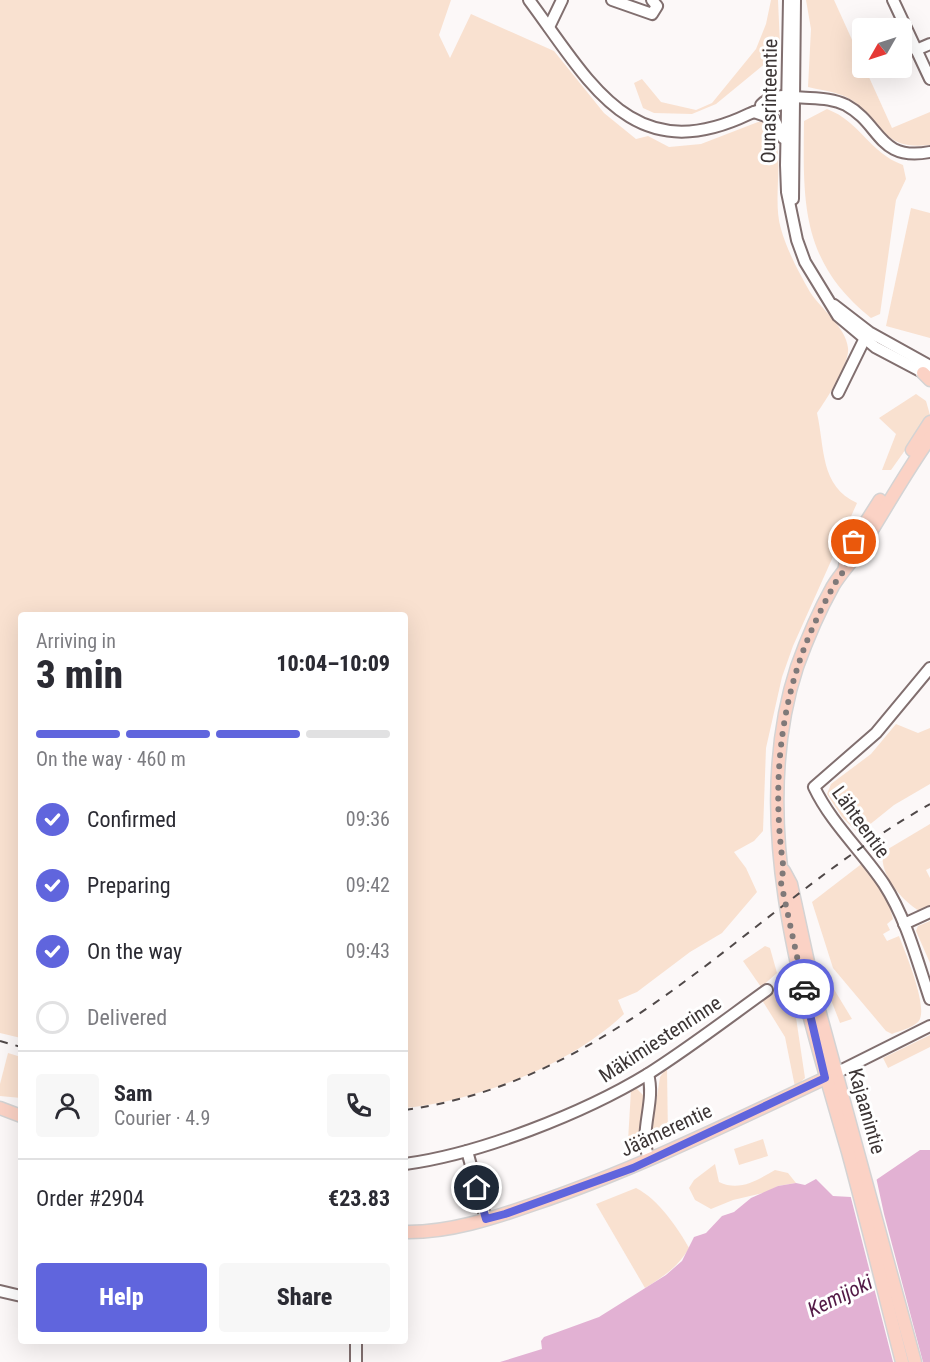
<!DOCTYPE html>
<meta charset="utf-8">
<style>
body{margin:0;font-family:"Roboto Condensed",sans-serif;background:#f7f7f7;color:#2b2b33;height:100vh;display:flex;flex-direction:column;font-size:22px;white-space:nowrap}
*{box-sizing:border-box;margin:0}
p{font-size:20px;color:#7c7c81}
.icon{flex:none;width:33px;height:33px;fill:none;stroke:currentColor;stroke-width:2;stroke-linecap:round;stroke-linejoin:round}
.map{position:relative;flex:1;overflow:hidden}
.sheet{position:absolute;left:18px;top:612px;width:390px;height:732px;display:flex;flex-direction:column;background:#fff;border-radius:6px;box-shadow:0 6px 24px #0002}
.sheet>*{flex:none}
.needle{width:39px;rotate:231deg}
.fabs{position:absolute;left:852px;top:18px;display:grid;gap:12px}
.fabs a{display:grid;place-items:center;width:60px;height:60px;border-radius:6px;background:#fff;box-shadow:0 6px 24px #0002;font-size:30px}
.pin{position:absolute;display:grid;place-items:center;width:51px;height:51px;color:#fff;margin:-26px;border:3px solid #fff;border-radius:50%;box-shadow:0 2px 6px #0007}
.courier{position:absolute;display:grid;place-items:center;width:60px;height:60px;margin:-30px;border:4px solid #6065dd;border-radius:50%;background:#fff;color:#222;box-shadow:0 2px 8px #0007}
.summary em{font-style:normal;font-weight:800}
.summary div{display:flex;flex-direction:column-reverse}
.summary{display:flex;align-items:center;justify-content:space-between;height:102px;padding:0 18px}
h1{font-size:39px;font-weight:800;line-height:45px}
.bar{display:grid;grid-template-columns:repeat(4,1fr);gap:9px 6px;align-content:center;height:72px;padding:0 18px}
.bar i{height:8px;border-radius:4px;background:#e1e1e2}
.bar .on{background:#6065dd}
.bar p{grid-column:span 4}
.line{display:flex;align-items:center;gap:15px;padding:0 18px;border-top:2px solid #e1e1e2}
.line div{flex:1}
.round{display:grid;place-items:center;flex:none;width:63px;height:63px;border-radius:6px;background:#f7f7f7}
ol{padding:0 18px;list-style:none}
li{display:flex;align-items:center;gap:18px;height:66px}
li p{margin-inline-start:auto}
li .icon{padding:6px;border-radius:50%;background:#6065dd;color:#fff;stroke-width:4}
li:last-child{color:#7c7c81}
li i{width:33px;height:33px;border:3px solid #e1e1e2;border-radius:50%}
.primary-button{display:flex;gap:12px;margin-top:auto;padding:12px 18px}
.primary-button a{flex:1;height:69px;border-radius:6px;background:#6065dd;color:#fff;font-size:24px;font-weight:800;line-height:69px;text-align:center}
.primary-button a+a{background:#f7f7f7;color:#2b2b33}
.map>svg:first-child{display:block}
.green{fill:#f9e1d0}
.water{fill:#e2b1d3}
.pier{fill:#fcf8f8}
.lines{fill:none;stroke-linecap:round;stroke-linejoin:round}
.minor-casing{stroke:#816f6f;stroke-width:14}
.major-casing{stroke:#d4d3d3;stroke-width:15}
.minor{stroke:#fff;stroke-width:10}
.major{stroke:#fbd2c5;stroke-width:12}
.rail{stroke:#504949;stroke-width:2;stroke-dasharray:8 8;stroke-linecap:butt}
.done{stroke:#7f7979;stroke-width:6;stroke-dasharray:0 10.8}
.route{stroke:#6065dd;stroke-width:8}
.labels{text-anchor:middle;dominant-baseline:central;stroke-width:6;stroke-linejoin:round;paint-order:stroke}
.street-label{font-size:20px;fill:#3c3535;stroke:#fff}
.water-label{font-size:21px;font-style:italic;fill:#531a46;stroke:#fff}
</style>
<div class="map">
<svg width="930" height="1362" viewBox="0 0 930 1362">
<rect width="100%" height="100%" fill="#fcf8f8"/>
<g class="green">
<path d="M 0,0 L 451,0 L 439,35 L 450,58 L 471,14 L 554,51 L 604,113 L 636,139 L 648,136 L 669,147 L 701,144 L 758,122 L 768,122 C 788,152 771,195 781,229 C 787,250 799,273 810,292 C 821,309 846,327 848,348 C 850,363 826,400 817,413 C 825,449 820,486 857,503 L 793,646 L 782,677 L 766,748 L 763,831 L 754,841 L 734,852 L 746,868 L 757,892 L 722,933 L 690,952 L 637,992 L 618,1000 L 624,1014 C 572,1064 478,1101 405,1108 L 405,615 L 21,615 L 21,1038 L 0,1033 Z"/>
<path d="M 771,0 L 778,0 L 780,45 L 773,57 L 716,104 L 692,114 L 654,113 L 643,108 L 634,83 L 642,79 L 661,102 L 696,110 L 712,103 L 756,49 L 766,24 Z"/>
<path d="M 806,0 L 834,0 L 892,128 L 930,112 L 930,145 C 885,150 886,128 857,104 C 843,92 825,91 808,87 L 811,29 Z"/>
<path d="M 827,109 C 861,122 868,152 903,165 L 906,179 L 896,200 L 880,314 L 871,318 C 801,262 803,203 804,121 Z"/>
<path d="M 911,208 L 930,213 L 930,338 L 886,326 Z"/>
<path d="M 916,394 L 926,401 L 930,415 L 891,470 L 882,470 L 896,434 L 879,418 Z"/>
<path d="M 896,724 L 918,733 L 930,728 L 930,784 L 894,805 L 863,830 L 857,832 L 842,817 L 827,794 L 831,784 L 871,754 Z"/>
<path d="M 930,824 L 930,868 L 926,870 L 930,878 L 930,906 L 919,911 C 901,899 879,875 883,852 Z"/>
<path d="M 864,862 L 889,904 L 893,919 L 887,924 L 890,930 L 883,934 L 887,941 L 899,936 C 905,952 930,1010 918,1022 C 912,1028 899,1031 892,1034 L 886,1031 L 833,968 L 812,902 Z"/>
<path d="M 930,921 L 930,963 L 916,931 L 918,926 Z"/>
<path d="M 765,946 L 770,948 L 777,973 L 761,987 L 743,961 Z"/>
<path d="M 829,981 L 852,1019 L 840,1023 L 826,987 Z"/>
<path d="M 785,985 L 795,1011 L 805,1078 L 795,1087 L 785,1037 L 762,1000 Z"/>
<path d="M 930,1035 L 930,1047 L 888,1068 L 883,1058 Z"/>
<path d="M 8,1053 L 21,1057 L 21,1098 L 0,1096 L 0,1084 Z"/>
<path d="M 667,1067 L 668,1139 L 657,1143 L 651,1135 L 660,1077 Z"/>
<path d="M 636,1088 L 645,1097 L 636,1152 L 627,1158 L 631,1090 Z"/>
<path d="M 763,1139 L 768,1156 L 739,1165 L 734,1149 Z"/>
<path d="M 715,1164 L 719,1182 C 740,1192 757,1180 775,1170 L 788,1173 L 796,1183 L 778,1186 L 767,1192 L 733,1200 L 711,1209 L 695,1200 L 689,1188 L 694,1180 Z"/>
<path d="M 636,1188 C 658,1199 677,1227 689,1248 C 678,1267 663,1277 645,1288 L 596,1204 Z"/>
</g>
<path class="water" d="M 920,1150 L 930,1150 L 930,1362 L 500,1362 L 542,1349 L 541,1341 L 544,1337 L 599,1317 L 666,1275 L 682,1261 L 694,1237 L 706,1233 L 722,1216 L 734,1212 L 751,1198 L 778,1186 L 796,1183 L 805,1185 L 816,1179 L 833,1196 L 851,1197 Z"/>
<path class="pier" d="M 876,1177 L 884,1214 L 923,1362 L 893,1362 L 850,1194 Z"/>
<g class="lines">
<defs>
<g id="minor">
<path d="M 529,0 C 590,82 632,170 749,114 C 764,107 782,107 795,97"/>
<path d="M 612,0 L 652,14 L 657,6 L 652,0"/>
<path d="M 789,0 L 786,165 L 787,192 L 797,240 L 805,262 L 838,316 L 875,347 L 930,376"/>
<path d="M 893,0 L 930,79"/>
<path d="M 549,27 L 562,0"/>
<path d="M 916,50 L 930,44"/>
<path d="M 761,105 C 771,95 782,95 795,97 C 812,99 830,97 846,105 C 881,124 878,162 930,152"/>
<path d="M 754,112 L 774,119 L 783,138"/>
<path d="M 793,199 L 795,0"/>
<path d="M 834,305 L 869,332 L 930,366"/>
<path d="M 838,393 L 867,334"/>
<path d="M 930,668 L 876,733 L 814,787 C 831,823 862,851 884,884 C 906,918 917,960 930,999"/>
<path d="M 904,924 L 930,912"/>
<path d="M 836,1073 L 930,1026"/>
<path d="M 648,1074 C 656,1103 638,1131 649,1159"/>
<path d="M 467,1151 L 486,1219"/>
<path d="M 405,1164 C 480,1154 584,1113 648,1074 C 689,1048 728,1018 767,990"/>
<path d="M 0,1291 L 21,1296"/>
<path d="M 356,1341 L 356,1362"/>
</g>
<g id="major">
<path d="M 923,373 L 930,380"/>
<path d="M 912,450 L 930,422"/>
<path d="M 845,567 L 847,552 L 880,500"/>
<path d="M 784,871 L 791,884 L 816,999 L 915,1362"/>
<path d="M 0,1108 L 21,1116"/>
<path d="M 405,1232 C 448,1233 494,1218 534,1204 C 637,1169 734,1121 832,1075"/>
<path d="M 902,1362 C 884,1292 867,1222 848,1152 C 804,1001 746,822 797,667 C 807,639 819,611 833,586 C 842,571 854,560 862,546 C 885,510 905,473 930,438"/>
</g>
</defs>
<use href="#minor" class="minor-casing"/>
<use href="#major" class="major-casing"/>
<use href="#minor" class="minor"/>
<use href="#major" class="major"/>
<g class="rail">
<path d="M 0,1041 L 21,1047"/>
<path d="M 405,1110 C 623,1079 749,907 930,804"/>
</g>
</g>
<g class="lines">
<path class="done" d="M 804,989 L 780,878 L 784,871 C 772,793 778,710 809,636 C 816,620 824,603 833,587 C 836,580 843,574 845,567 C 849,558 848,551 854,542"/>
<path class="route" d="M 477,1188 L 486,1219 L 505,1214 L 633,1168 L 825,1078 L 804,989"/>
</g>
<g class="labels">
<g class="street-label">
<text transform="translate(769 101) rotate(-89)">Ounasrinteentie</text>
<text transform="translate(861 822) rotate(54)">Lähteentie</text>
<text transform="translate(660 1039) rotate(-33)">Mäkimiestenrinne</text>
<text transform="translate(867 1111) rotate(74)">Kajaanintie</text>
<text transform="translate(666 1130) rotate(-25)">Jäämerentie</text>
</g>
<g class="water-label">
<text transform="translate(840 1296) rotate(-26)">Kemijoki</text>
</g>
</g>
</svg>
<div class="fabs">
<a><svg class="needle" viewBox="-14 -14 28 28"><path d="M0-13l5 13h-10z" fill="#e53935"/><path d="M0 13l5-13h-10z" fill="#7c7c81"/></svg></a>
</div>
<div class="pin" style="left:854px;top:542px;background:#ea580c"><svg class="icon" aria-label="bag" viewBox="0 0 24 24"><path d="M5 8h14l-1 12H6zM9 8a3 3 0 0 1 6 0"/></svg></div>
<div class="pin" style="left:477px;top:1188px;background:#1f2937"><svg class="icon" aria-label="home" viewBox="0 0 24 24"><path d="M3 11l9-7 9 7M6 9v11h12V9"/></svg></div>
<div class="courier" style="left:804px;top:989px"><svg class="icon" aria-label="car" viewBox="0 0 24 24"><path d="M5 17H2v-5l4-1 3-4h7l3 4 3 1v5h-3M9 17h6M6 11h13"/><circle cx="7" cy="17" r="2"/><circle cx="17" cy="17" r="2"/></svg></div>
<section class="sheet">
<div class="summary"><div><h1>3 min</h1><p>Arriving in</p></div><em>10:04–10:09</em></div>
<div class="bar"><i class="on"></i><i class="on"></i><i class="on"></i><i></i><p>On the way · 460 m</p></div>
<ol>
<li><svg class="icon" aria-label="check" viewBox="0 0 24 24"><path d="M5 12l5 5 9-10"/></svg>Confirmed<p>09:36</p></li>
<li><svg class="icon" aria-label="check" viewBox="0 0 24 24"><path d="M5 12l5 5 9-10"/></svg>Preparing<p>09:42</p></li>
<li><svg class="icon" aria-label="check" viewBox="0 0 24 24"><path d="M5 12l5 5 9-10"/></svg>On the way<p>09:43</p></li>
<li><i></i>Delivered</li>
</ol>
<div class="line" style="height:108px"><a class="round"><svg class="icon" aria-label="person" viewBox="0 0 24 24"><circle cx="12" cy="8" r="4"/><path d="M4 21q1-7 8-7t8 7"/></svg></a><div><b>Sam</b><p>Courier · 4.9</p></div><a class="round"><svg class="icon" aria-label="phone" viewBox="0 0 24 24"><path d="M5 4h4l2 5-3 2q2 4 5 5l2-3 5 2v4C11 20 4 13 5 4z"/></svg></a></div>
<div class="line" style="height:78px"><div>Order #2904</div><b>€23.83</b></div>
<div class="primary-button"><a>Help</a><a>Share</a></div>
</section>
</div>
